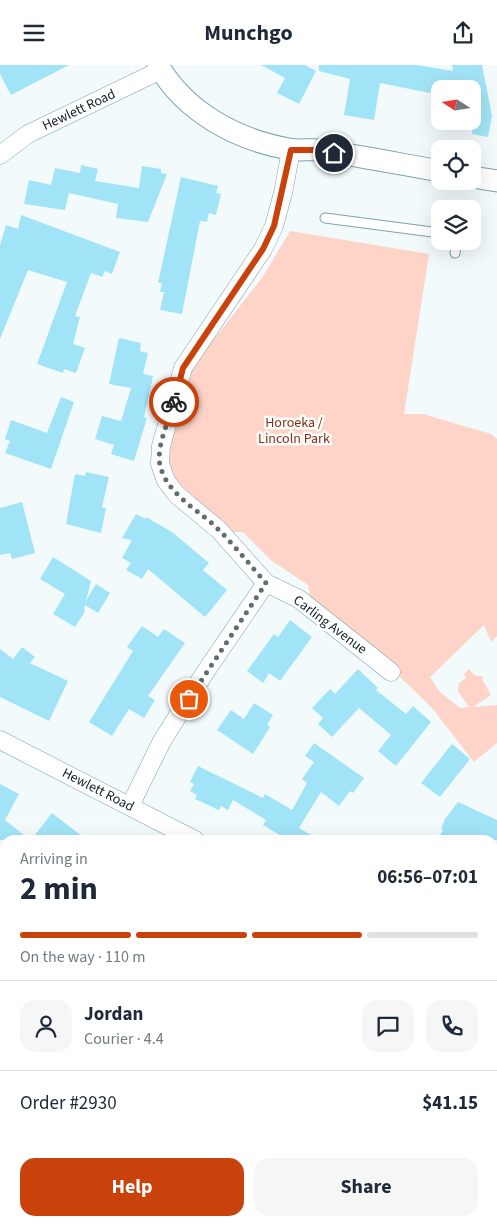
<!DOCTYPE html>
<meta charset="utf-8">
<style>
body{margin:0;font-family:"Source Sans 3",sans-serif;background:#f6f6f7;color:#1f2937;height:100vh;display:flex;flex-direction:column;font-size:19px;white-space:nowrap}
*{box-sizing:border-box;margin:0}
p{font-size:16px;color:#747a83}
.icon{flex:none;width:28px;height:28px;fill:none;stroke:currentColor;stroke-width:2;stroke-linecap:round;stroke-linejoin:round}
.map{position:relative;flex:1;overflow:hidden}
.details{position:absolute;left:0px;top:770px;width:498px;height:391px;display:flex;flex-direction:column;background:#fff;border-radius:15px 15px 0 0;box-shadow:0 5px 20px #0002}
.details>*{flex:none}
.needle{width:32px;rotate:282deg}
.controls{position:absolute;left:431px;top:15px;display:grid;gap:10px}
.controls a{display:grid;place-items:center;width:50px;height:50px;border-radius:10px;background:#fff;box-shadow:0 5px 20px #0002;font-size:25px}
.pin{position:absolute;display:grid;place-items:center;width:42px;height:42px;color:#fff;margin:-21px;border:2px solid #fff;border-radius:50%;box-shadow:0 1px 5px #0007}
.courier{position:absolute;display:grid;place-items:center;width:50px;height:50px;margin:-25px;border:4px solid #c9420b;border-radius:50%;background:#fff;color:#222;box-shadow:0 1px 6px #0007}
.summary em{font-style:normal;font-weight:700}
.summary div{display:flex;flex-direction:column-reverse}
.summary{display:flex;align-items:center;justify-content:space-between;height:85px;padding:0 20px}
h1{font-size:32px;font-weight:700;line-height:38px}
.bar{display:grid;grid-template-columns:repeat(4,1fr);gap:8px 5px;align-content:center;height:60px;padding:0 20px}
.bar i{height:6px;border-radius:4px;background:#e0e1e3}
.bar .active{background:#c9420b}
.bar p{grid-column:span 4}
.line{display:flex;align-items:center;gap:12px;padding:0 20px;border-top:1px solid #e0e1e3}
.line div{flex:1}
.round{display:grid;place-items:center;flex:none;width:52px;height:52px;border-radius:15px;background:#f6f6f7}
.action{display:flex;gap:10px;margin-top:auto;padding:10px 20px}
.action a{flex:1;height:58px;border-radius:15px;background:#c9420b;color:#fff;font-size:20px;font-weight:700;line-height:58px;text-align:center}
.action a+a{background:#f6f6f7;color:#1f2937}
header{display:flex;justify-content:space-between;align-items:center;height:65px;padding:0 20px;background:#fff;font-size:22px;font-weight:700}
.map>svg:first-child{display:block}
.green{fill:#fdd4c7}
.building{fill:#a2e4f7}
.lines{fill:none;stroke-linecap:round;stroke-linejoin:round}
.service-casing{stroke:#7da3ae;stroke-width:11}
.minor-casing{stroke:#7da3ae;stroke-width:19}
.tertiary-casing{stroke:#7da3ae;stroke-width:23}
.service{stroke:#fff;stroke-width:9}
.minor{stroke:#fff;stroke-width:18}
.tertiary{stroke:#fff;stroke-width:21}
.done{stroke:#616e71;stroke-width:5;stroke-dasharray:0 9}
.route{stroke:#c9420b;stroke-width:6}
.labels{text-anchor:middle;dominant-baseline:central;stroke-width:5;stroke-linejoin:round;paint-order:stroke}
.street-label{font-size:14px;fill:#132226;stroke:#fff}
.park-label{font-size:14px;fill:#813014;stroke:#fff}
</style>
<header><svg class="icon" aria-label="menu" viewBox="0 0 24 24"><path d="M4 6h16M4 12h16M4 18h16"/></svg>Munchgo<svg class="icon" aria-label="share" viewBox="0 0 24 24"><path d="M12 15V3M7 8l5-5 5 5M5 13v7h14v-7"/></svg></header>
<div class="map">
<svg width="497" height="1161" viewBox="0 0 497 1161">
<rect width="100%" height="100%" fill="#f2fafc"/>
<g class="green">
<path d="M 290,166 L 429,189 L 404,349 L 423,349 L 491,369 L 497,374 L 497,571 L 491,577 L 484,560 L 430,612 L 440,627 L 460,643 L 469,642 L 458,626 L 459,618 L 466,613 L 464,609 L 469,604 L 474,610 L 484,612 L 482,614 L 491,630 L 473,642 L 497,640 L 497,678 L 474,697 L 432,643 L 357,570 L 310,532 L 308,520 L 272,496 L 243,467 L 233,467 L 175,415 L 174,409 L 167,401 L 172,370 L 189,303 L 211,267 L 216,272 L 264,210 Z"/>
<path d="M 0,833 L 5,839 L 5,1008 L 0,1005 Z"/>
</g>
<g class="building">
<path d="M 0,0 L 69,0 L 11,30 L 0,9 Z"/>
<path d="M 261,0 L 305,0 L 316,6 L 299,39 L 277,28 L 285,13 Z"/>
<path d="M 319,0 L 417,0 L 453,6 L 452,0 L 482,0 L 492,51 L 488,72 L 472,69 L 472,24 L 440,24 L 440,30 L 380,18 L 374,55 L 344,50 L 350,14 L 319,6 Z"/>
<path d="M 81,100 L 98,104 L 95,116 L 139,123 L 142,101 L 161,104 L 161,108 L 167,109 L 148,157 L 116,153 L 118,139 L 69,128 L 65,145 L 24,139 L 29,115 L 51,120 L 55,103 L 80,108 Z"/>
<path d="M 181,112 L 218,121 L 216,128 L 221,129 L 216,150 L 209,148 L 207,157 L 200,156 L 182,249 L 160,245 L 164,227 L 160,227 L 162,218 L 158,218 Z"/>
<path d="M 21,150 L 120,187 L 112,209 L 105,206 L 102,212 L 91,208 L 75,251 L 80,252 L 73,279 L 85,283 L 76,308 L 64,304 L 63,308 L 37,299 L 67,217 L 28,205 L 0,274 L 0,180 L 6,160 L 18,164 Z"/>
<path d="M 119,273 L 141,278 L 140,286 L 148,288 L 143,309 L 153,311 L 144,352 L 147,353 L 134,396 L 111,389 L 114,380 L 95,374 L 102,351 L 121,356 L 131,323 L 109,319 Z"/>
<path d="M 61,332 L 74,337 L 51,404 L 5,388 L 10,376 L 5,374 L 11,355 L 47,368 Z"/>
<path d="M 86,407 L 109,412 L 102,442 L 106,443 L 101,468 L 66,459 L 75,409 L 85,411 Z"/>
<path d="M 22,437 L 35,488 L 12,494 L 10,488 L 0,490 L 0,443 Z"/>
<path d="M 136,449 L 145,454 L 146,452 L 172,467 L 209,498 L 203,505 L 227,525 L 205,552 L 148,504 L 142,514 L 126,505 L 131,498 L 122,493 L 132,475 L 122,473 Z"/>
<path d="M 53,492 L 91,516 L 86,536 L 96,519 L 110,528 L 98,548 L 85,540 L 84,548 L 75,562 L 53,549 L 65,529 L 40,514 Z"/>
<path d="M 290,555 L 312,572 L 280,616 L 269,608 L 263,618 L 247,606 L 274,569 L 278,572 Z"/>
<path d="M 142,561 L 158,572 L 164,564 L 185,578 L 148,631 L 155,635 L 144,653 L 129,644 L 112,671 L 89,657 L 133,586 L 127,582 Z"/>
<path d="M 22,582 L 35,592 L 30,598 L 68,616 L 49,656 L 0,632 L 0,584 L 13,594 Z"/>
<path d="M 358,604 L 378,623 L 376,625 L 406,649 L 413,641 L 431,657 L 396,701 L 378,686 L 391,670 L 359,643 L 332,672 L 318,659 L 323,653 L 312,643 L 330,624 L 335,629 Z"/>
<path d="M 254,638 L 273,650 L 267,660 L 270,662 L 253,689 L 217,665 L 231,645 L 244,654 Z"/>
<path d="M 314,678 L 364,713 L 353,728 L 350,726 L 339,741 L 321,727 L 299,763 L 320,775 L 288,775 L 263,760 L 266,755 L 233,735 L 228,745 L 221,741 L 219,745 L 195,734 L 197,730 L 190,726 L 194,719 L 190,717 L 198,701 L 263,733 L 265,729 L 292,745 L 307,718 L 302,714 L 314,697 L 305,691 Z"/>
<path d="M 452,679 L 470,694 L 440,732 L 421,718 Z"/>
<path d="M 0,719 L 19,729 L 5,755 L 30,775 L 0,775 Z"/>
<path d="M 458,737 L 497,755 L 497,775 L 437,775 L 443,765 L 441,764 L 445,754 Z"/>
<path d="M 52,748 L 87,775 L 31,775 Z"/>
</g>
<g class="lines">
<defs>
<g id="service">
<path d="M 325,153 L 440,168"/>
<path d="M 455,188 L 457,176"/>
</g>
<g id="minor">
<path d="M 291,85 L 283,128 L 274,161 L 263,184 L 183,303 L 161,381 L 160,399 L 166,416 L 177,430 L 219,465 L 266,518 L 299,534 L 391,607"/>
<path d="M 0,90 L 28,69 L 161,5"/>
<path d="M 0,675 L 195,775"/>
<path d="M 130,741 L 162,676 L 206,606 L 266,518"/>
<path d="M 492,924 L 497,926"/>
<path d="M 492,1099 L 497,1091"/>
<path d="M 469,1161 L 470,1156"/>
</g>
<g id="tertiary">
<path d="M 158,0 C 185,47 237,75 289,84 C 299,86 309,84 319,85 C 360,91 400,99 440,106"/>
<path d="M 472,112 L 497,116"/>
</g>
</defs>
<use href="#service" class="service-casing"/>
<use href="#minor" class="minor-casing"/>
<use href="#tertiary" class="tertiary-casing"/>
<use href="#service" class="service"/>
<use href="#minor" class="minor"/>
<use href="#tertiary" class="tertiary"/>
</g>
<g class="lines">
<path class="done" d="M 174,337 C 169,356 156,381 160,400 C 167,430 198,444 218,464 C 235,481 250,500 266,518 L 189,634"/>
<path class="route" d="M 174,337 L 183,303 L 263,184 L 274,161 L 291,85 L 317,85 L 334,88"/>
</g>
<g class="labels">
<g class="street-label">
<text transform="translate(79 45) rotate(-25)">Hewlett Road</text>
<text transform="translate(330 560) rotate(37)">Carling Avenue</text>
<text transform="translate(98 725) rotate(27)">Hewlett Road</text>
</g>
<g class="park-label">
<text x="294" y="358">Horoeka /<tspan x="294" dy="16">Lincoln Park</tspan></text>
</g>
</g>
</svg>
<div class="controls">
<a><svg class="needle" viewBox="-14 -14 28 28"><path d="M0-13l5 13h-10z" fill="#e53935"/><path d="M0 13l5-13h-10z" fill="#747a83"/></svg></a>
<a><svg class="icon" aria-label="locate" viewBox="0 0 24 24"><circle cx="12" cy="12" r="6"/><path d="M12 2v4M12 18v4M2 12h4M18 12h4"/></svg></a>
<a><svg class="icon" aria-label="layers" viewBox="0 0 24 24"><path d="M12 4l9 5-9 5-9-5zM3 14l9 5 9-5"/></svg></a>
</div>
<div class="pin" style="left:189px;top:634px;background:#ea580c"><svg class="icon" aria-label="bag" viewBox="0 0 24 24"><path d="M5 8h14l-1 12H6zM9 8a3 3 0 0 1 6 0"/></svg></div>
<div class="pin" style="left:334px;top:88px;background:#1f2937"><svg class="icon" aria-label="home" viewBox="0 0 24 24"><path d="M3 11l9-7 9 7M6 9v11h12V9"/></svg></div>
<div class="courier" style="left:174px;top:337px"><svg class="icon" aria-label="bike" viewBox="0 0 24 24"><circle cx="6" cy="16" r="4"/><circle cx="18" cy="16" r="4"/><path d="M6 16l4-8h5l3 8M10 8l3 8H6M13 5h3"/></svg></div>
<section class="details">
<div class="summary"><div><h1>2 min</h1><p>Arriving in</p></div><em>06:56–07:01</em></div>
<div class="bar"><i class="active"></i><i class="active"></i><i class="active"></i><i></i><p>On the way · 110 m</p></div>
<div class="line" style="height:90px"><a class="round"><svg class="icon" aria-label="person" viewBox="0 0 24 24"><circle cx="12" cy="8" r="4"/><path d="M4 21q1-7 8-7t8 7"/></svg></a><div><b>Jordan</b><p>Courier · 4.4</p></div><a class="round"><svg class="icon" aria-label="chat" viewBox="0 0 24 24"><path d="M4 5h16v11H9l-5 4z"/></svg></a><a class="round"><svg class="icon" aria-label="phone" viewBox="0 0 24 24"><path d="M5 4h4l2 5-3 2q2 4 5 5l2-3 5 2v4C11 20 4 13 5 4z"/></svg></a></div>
<div class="line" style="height:65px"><div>Order #2930</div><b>$41.15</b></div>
<div class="action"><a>Help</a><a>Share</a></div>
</section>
</div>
